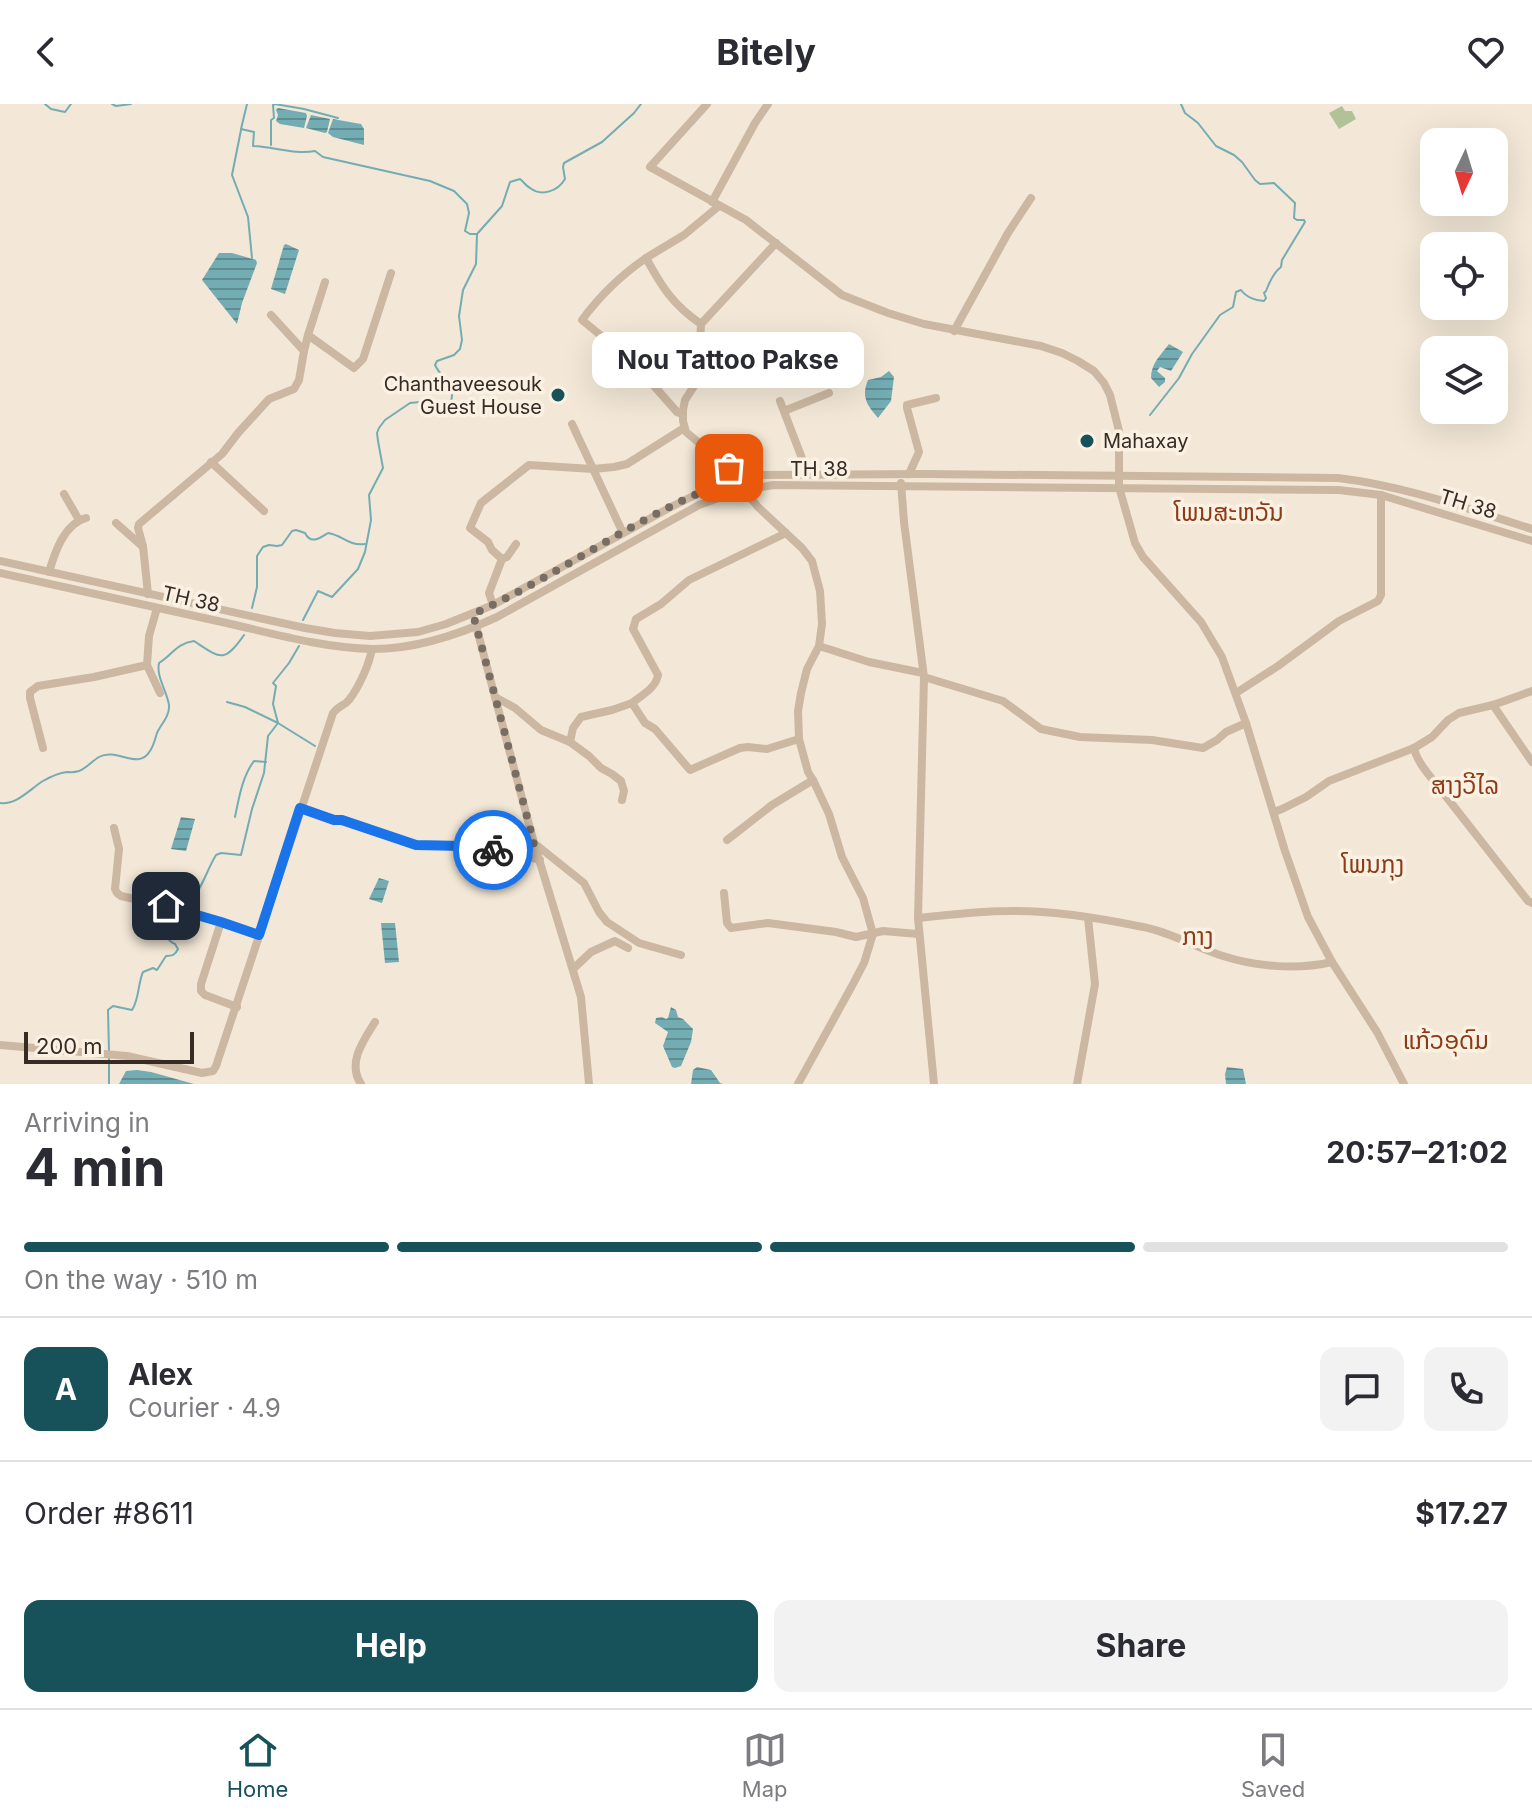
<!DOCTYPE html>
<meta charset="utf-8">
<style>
body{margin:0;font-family:Inter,"Noto Sans Lao",sans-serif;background:#f2f2f3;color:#2b2b33;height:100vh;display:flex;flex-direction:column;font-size:30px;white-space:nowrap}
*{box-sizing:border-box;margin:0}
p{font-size:26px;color:#7c7c81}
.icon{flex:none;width:44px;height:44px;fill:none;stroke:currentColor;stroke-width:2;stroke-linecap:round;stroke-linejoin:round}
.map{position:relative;height:980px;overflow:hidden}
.sheet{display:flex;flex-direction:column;background:#fff;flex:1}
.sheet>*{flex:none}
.needle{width:52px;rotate:184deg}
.buttons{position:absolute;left:1420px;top:24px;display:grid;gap:16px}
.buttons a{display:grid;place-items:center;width:88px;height:88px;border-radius:16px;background:#fff;box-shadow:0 8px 32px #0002;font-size:40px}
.scale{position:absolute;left:24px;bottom:20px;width:170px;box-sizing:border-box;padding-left:8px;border:4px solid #362b25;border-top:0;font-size:22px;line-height:28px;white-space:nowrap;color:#362b25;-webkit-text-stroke:6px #fbf1e3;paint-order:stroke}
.pin{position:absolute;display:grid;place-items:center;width:68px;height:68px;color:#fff;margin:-34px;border-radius:16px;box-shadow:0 4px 12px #0006}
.courier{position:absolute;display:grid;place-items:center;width:80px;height:80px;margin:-40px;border:6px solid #1a73e8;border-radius:50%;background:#fff;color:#222;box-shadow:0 2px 10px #0007}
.bubble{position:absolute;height:56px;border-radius:16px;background:#fff;box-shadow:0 8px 32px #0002;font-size:26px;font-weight:700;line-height:56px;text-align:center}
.headline em{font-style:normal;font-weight:700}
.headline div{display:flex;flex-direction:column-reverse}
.headline{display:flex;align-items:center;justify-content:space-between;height:136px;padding:0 24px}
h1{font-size:52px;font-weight:700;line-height:60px}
.bar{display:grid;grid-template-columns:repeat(4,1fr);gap:12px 8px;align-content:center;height:96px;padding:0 24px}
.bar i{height:10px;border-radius:6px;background:#e1e1e2}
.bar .current{background:#17525b}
.bar p{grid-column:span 4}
.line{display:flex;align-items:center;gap:20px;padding:0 24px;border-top:2px solid #e1e1e2}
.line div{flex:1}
.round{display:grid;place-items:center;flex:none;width:84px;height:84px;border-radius:16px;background:#f2f2f3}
.action{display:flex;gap:16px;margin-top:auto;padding:16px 24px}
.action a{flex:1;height:92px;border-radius:16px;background:#17525b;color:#fff;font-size:32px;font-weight:700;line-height:92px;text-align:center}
.action a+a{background:#f2f2f3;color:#2b2b33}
header{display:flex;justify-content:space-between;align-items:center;height:104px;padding:0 24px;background:#fff;font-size:36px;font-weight:700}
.tab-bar{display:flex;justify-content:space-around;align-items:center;height:112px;border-top:2px solid #e1e1e2;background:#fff;font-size:22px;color:#7c7c81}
.tab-bar a{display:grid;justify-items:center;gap:4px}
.tab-bar .current{color:#17525b}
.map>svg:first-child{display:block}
.green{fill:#b1c396}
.water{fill:url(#water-rules)}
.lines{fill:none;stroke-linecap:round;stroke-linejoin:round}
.stream{stroke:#73acb3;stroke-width:2}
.minor{stroke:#ccb8a2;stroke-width:8}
.done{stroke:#786d63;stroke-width:8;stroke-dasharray:0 14.4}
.route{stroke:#1a73e8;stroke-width:10}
.poi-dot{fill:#17525b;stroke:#fbf1e3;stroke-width:3}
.labels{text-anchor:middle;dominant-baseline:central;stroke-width:7;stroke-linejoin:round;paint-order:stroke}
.poi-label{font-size:20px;fill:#362b25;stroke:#fbf1e3;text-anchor:end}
.street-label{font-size:20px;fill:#362b25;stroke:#fbf1e3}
.quarter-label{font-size:24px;fill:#8c3a17;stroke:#fbf1e3}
</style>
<header><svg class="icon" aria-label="back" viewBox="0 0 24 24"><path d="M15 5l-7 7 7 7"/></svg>Bitely<svg class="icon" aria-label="heart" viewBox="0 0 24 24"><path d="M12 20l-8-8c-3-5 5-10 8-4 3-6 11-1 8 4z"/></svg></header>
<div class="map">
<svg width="1532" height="980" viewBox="0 0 1532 980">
<defs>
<pattern id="water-rules" width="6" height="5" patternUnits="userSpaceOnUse" patternTransform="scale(2)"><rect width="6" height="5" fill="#73acb3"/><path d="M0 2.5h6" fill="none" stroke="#5f8c91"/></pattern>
</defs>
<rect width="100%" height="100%" fill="#f3e8d7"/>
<path class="green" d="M 1342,2 L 1345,7 L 1352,7 L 1356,15 L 1339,25 L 1329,9 Z"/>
<g class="water">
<path d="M 278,4 L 306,9 L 307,12 L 304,24 L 280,20 L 276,17 L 278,11 L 276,6 Z"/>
<path d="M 311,11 L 330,15 L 327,28 L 325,29 L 306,24 Z"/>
<path d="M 333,15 L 361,20 L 364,25 L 364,41 L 333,33 L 328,29 Z"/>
<path d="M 286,140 L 299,146 L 285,190 L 271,185 L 284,141 Z"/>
<path d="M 219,149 L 232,149 L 256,156 L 257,159 L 242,199 L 237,220 L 202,176 Z"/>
<path d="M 1169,240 L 1183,248 L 1171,267 L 1160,263 L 1157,267 L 1165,274 L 1165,278 L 1159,283 L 1151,274 C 1151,259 1161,251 1169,240 Z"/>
<path d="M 889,267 L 894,273 L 891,297 L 878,314 C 867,301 861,293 868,276 L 881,273 Z"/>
<path d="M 181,713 L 195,715 L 186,747 L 171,745 Z"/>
<path d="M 379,774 L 389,777 L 382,799 L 369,795 Z"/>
<path d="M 381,819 L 395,819 L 399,858 L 385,859 Z"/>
<path d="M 671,903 L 676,906 L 678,913 L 683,915 L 693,925 L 691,938 L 681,962 L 675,964 L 672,963 L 663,942 L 668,928 L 655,919 L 656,914 L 662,913 L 666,915 L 668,914 Z"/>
<path d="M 697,963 L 711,966 L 720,979 L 723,980 L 691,980 L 693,966 Z"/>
<path d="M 1227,963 L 1243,965 L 1246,980 L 1226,980 L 1225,970 Z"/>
<path d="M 137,966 L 151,968 L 194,980 L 119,980 L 126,967 Z"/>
</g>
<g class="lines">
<g class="stream">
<path d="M 45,0 L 51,5 L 65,8 L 71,0"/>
<path d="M 112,0 L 116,2 L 131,0"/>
<path d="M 247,0 L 241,25 L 254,28 L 253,42 C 274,43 296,51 315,47 L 323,53 L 430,77 L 454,87 L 467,100 L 469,109 L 465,127 L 470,130 L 477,130"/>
<path d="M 241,26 L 232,71 L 248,113 L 252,154"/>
<path d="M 271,41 L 271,16 L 274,14 L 273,1 L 275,0 L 304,5 L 338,14"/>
<path d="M 1150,311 L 1179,274 L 1192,250 L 1220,211 L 1233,203 L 1236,188 L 1241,186 C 1246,193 1256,197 1264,197 L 1266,194 L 1264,189 L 1266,187 C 1269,179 1273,169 1281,163 L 1282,156 L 1305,118 L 1304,116 L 1297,116 L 1294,114 L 1295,99 L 1274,79 L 1260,80 L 1255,76 L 1242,58 L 1234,51 L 1216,42 L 1198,19 L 1185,9 L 1181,0"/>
<path d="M 252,504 L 257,483 L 257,452 L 263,443 L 269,441 L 277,442 L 282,441 L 292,427 L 296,426 L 305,429 C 311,441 320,434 328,429 C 343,431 347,442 365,440"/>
<path d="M 303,516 L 318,487 L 332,493 L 358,465 L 365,448 L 371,416 L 369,391 L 383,364 L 378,337 L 377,329 L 379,324 L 385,316 L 410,299 L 430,297 L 436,302 L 445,303 L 451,298 C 456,278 442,276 435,261 L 437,257 L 454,251 L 460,245 L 462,236 L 459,212 L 463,186 L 476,160 L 477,130 L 502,102 L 510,78 L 520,75 C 524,78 526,82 530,84 C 542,93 558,87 565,75 L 563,63 L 564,59 L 602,38 L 634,9 L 641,0"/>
<path d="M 227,598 L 245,603 L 278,619 L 315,642"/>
<path d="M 0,699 C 17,701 30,685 43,677 C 50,673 59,669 67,668 C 73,668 72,669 79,667 C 87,664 92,657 99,653 C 117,643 138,667 150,647 C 154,641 155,635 157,629 C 161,620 170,612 169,601 C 167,587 156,573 159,559 C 172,551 177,539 194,537 C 220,554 224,560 244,531"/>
<path d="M 235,713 C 239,694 242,673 254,657 L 266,658"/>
<path d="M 183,803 C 202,789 205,769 216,751 L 221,749 L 241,751 L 252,705 L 264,669 L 268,632 L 278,619 L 273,600 L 276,582 L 273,579 L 289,559 L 299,542"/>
<path d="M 109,947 L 108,906 L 113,902 L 132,906 C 139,896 138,879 143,868 L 153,864 L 157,866 L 166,852 C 173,852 175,851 178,845 L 175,840 C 160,834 171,819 177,809"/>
<path d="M 109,953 L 109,980"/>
</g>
<g class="minor">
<path d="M 707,0 L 650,63 L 746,116 L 842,191 L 888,209 L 924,220 L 1041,242 L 1062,249 L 1078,257 L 1094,267 L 1104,279 L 1110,291 L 1119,327 L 1119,383 L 1135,439 L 1143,453 L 1201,518 L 1222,553 L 1246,619 L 1285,747 L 1308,813 L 1332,858 L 1377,928 L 1404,980"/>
<path d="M 712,98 L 755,19 L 768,0"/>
<path d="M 646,154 C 620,172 601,190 582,216 L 633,258 L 677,308 L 682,310"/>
<path d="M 701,220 C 673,201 662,183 646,154 L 684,131 L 719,102"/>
<path d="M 954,227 L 1008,129 L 1031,94"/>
<path d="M 308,231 L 325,178"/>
<path d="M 304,247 L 308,231 L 354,264 L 363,255 L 391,169"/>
<path d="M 780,297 L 808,370"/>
<path d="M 784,307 L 829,289"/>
<path d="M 572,320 L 623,429"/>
<path d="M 211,358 L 264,407"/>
<path d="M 909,370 L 919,348 L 907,304 L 907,301 L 936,294"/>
<path d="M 735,375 L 729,364 L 686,328 L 683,317 L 683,306 L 685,296 L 698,276 L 701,220 L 776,139"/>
<path d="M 901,379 L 904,418 L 924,573 L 918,814 L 934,980"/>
<path d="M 744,386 L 758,403 L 802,444 L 812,457 L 820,487 L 822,520 L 819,542 L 807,565 L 801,589 L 798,607 L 799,635 L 808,668 L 813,676 L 829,710 L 842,753 L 863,794 L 873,830 L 864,859 L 853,880 L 798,980"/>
<path d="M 64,390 L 79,416"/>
<path d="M 116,419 L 142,442"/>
<path d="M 786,429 L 689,476 L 661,500 L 636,515 L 633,525 L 658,571 C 656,584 642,591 632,599 L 645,619 L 655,625 L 690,666 L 740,644 L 748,643 L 767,645 L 799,635"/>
<path d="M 516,440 L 507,453 L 502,455 L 492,446 L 488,438 L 470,424 L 481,399 L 529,361 L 593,365 L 614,363 L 627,360 L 684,324"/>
<path d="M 0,457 L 305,524 L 335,529 L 370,532 L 418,528 L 446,520 L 493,501 L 669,404 L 709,384 L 752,371 L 926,370 L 1338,374 C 1405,382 1468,405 1532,425"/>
<path d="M 49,468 C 55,448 64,420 86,414"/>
<path d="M 0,469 C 74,485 148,501 222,518 C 271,529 322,544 373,545 C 416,545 458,531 497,513 L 699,401 L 735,388 L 773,381 L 1339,386 L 1381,391 L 1532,437"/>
<path d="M 148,490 L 143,442 L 138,424 L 139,420 L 222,350 L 238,329 L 269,295 L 294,285 L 299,276 L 304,247 L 271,211"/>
<path d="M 493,501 L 489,489 L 502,455"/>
<path d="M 157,504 L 149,532 L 147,561 L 160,589"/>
<path d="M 475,518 L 534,739 L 581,893 L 589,980"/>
<path d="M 819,542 L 869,558 L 923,569"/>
<path d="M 924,573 L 1003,597 L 1041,625 L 1080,633 L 1152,636 L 1203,644 L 1217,636 L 1226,628 L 1246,619"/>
<path d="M 1236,589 L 1278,562 L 1339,517 L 1378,497 L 1381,491 L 1381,391"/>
<path d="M 495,593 L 515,604 L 541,626 L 570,638 L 589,652 L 601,664 L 612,670 L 621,677 L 624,687 L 622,696"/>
<path d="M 1493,601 L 1532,658"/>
<path d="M 570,638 L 573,624 L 581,613 L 612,606 L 632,599"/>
<path d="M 43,644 L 30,594 L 30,588 L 38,582 L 94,573 L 147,561"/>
<path d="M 1414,644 C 1417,659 1432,674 1441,686 C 1470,723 1499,760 1528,797 L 1532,799"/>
<path d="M 300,704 L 416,741 L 463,742 L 514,749 L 540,756"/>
<path d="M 1274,708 L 1282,705 L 1306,693 L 1329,677 L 1414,644 L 1432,633 L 1448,616 L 1459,609 L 1493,601 L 1532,587"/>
<path d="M 114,724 L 119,745 L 115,785 L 117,789 L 121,792 L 184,806 L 259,831"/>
<path d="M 727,736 L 772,701 L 813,676"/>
<path d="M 514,749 L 534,739 L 584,779 L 599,808 L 607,818 L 639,839 L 681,851"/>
<path d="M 724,789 L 727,819 L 731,824 L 768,819 L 836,828 L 856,833 L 883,827 L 918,830"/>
<path d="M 918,814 C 948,811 979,807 1009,807 C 1053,806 1100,814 1143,823 C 1171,828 1196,844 1223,852 C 1257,863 1298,866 1332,858"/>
<path d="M 221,818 L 201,880 L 201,887 L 205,891 L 237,903"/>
<path d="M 573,865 L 591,848 L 615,837 L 628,844"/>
<path d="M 0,941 L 127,952 L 202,969 L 213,967 L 216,962 L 333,609 C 338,602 344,602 349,596 C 359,583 369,561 372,545"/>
<path d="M 361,980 C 347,959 363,937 375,918"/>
<path d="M 1077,980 L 1095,880 L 1088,814"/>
</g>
</g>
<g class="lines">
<path class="done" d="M 493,746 L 514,749 L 534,739 L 473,510 C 563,470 642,407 735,375 L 729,364"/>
<path class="route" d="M 166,802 L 221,818 L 259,831 L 300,704 L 334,716 L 342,716 L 416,741 L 463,742 L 493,746"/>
</g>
<g class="poi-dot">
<circle cx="558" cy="291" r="8"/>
<circle cx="1087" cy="337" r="8"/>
</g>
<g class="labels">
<g class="poi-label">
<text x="542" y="280">Chanthaveesouk<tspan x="542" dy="23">Guest House</tspan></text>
<text x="1103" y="337" text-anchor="start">Mahaxay</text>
</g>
<g class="street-label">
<text x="819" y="365">TH 38</text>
<text transform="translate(1468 400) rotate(17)">TH 38</text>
<text transform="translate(191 495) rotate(13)">TH 38</text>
</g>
<g class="quarter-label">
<text x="1229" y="408">ໂພນສະຫວັນ</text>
<text x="1465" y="681">ສາງວີໄລ</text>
<text x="1373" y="760">ໂພນກຸງ</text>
<text x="1198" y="832">ກາງ</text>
<text x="1446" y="936">ແກ້ວອຸດົມ</text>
</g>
</g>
</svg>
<div class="buttons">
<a><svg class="needle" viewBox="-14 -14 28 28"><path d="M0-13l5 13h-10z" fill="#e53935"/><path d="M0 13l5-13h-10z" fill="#7c7c81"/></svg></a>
<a><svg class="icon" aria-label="locate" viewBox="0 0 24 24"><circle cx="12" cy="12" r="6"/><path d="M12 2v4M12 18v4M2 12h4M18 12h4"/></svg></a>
<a><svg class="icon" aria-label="layers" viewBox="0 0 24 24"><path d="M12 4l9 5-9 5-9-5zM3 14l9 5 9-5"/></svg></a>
</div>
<div class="scale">200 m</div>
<div class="pin" style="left:729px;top:364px;background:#ea580c"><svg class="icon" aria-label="bag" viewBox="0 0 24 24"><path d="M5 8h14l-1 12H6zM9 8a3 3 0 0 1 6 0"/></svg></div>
<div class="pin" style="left:166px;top:802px;background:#1f2937"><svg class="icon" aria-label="home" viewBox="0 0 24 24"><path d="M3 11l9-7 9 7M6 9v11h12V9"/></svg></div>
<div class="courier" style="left:493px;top:746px"><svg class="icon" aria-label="bike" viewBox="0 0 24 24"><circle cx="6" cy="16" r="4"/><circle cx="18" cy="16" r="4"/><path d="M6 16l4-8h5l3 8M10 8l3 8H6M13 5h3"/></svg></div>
<div class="bubble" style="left:592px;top:228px;width:272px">Nou Tattoo Pakse</div>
</div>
<section class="sheet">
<div class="headline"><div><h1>4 min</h1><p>Arriving in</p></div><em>20:57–21:02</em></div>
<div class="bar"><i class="current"></i><i class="current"></i><i class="current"></i><i></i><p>On the way · 510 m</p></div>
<div class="line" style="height:144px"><b class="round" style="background:#17525b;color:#fff">A</b><div><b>Alex</b><p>Courier · 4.9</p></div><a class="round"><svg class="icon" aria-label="chat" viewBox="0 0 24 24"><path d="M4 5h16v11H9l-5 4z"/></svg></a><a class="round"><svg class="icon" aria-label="phone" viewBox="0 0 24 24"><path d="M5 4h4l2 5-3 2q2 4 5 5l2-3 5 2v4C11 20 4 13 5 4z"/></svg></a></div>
<div class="line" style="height:104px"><div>Order #8611</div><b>$17.27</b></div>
<div class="action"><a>Help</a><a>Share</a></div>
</section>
<nav class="tab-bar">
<a class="current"><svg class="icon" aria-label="home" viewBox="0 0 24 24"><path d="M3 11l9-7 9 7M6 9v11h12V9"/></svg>Home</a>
<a><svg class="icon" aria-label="map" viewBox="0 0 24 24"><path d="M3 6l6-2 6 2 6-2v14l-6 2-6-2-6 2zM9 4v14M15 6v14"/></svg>Map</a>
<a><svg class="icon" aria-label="saved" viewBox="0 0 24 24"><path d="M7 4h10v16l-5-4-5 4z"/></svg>Saved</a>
</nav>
